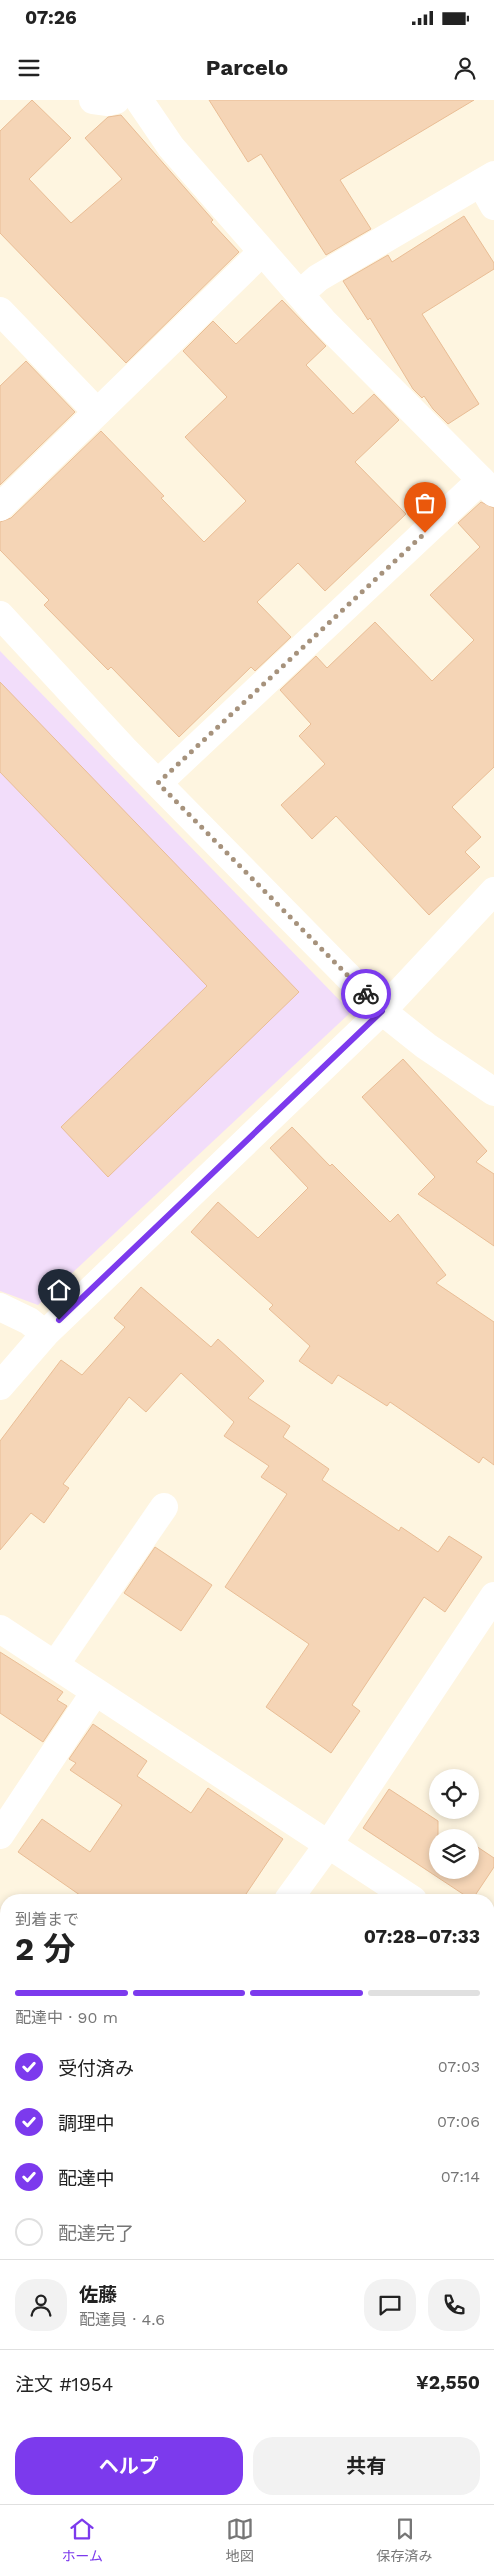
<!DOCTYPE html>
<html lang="ja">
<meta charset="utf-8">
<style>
body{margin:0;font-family:"Work Sans","Noto Sans JP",sans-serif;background:#f2f2f2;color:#222;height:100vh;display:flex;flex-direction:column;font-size:19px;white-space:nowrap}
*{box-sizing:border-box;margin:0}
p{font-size:16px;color:#767676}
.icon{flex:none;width:28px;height:28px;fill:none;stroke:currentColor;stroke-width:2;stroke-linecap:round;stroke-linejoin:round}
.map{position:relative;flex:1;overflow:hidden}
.panel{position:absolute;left:0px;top:1794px;width:495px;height:611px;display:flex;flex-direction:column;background:#fff;border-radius:20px 20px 0 0;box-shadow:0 2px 8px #0003}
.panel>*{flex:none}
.fabs{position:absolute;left:429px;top:1669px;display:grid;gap:10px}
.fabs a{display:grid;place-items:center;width:50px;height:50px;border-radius:50%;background:#fff;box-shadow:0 2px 8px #0003;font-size:25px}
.pin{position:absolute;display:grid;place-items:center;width:42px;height:42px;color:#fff;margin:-51px -21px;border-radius:50% 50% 50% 0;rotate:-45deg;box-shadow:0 0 5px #0007}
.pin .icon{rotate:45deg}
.courier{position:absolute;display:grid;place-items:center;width:50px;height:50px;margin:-25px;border:4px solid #7c3aed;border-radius:50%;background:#fff;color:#222;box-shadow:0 1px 6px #0007}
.head em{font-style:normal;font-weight:700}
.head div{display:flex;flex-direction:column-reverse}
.head{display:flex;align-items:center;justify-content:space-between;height:85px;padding:0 15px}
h1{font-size:32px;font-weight:700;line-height:38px}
.bar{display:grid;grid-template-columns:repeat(4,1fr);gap:8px 5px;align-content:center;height:60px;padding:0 15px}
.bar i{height:6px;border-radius:4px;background:#e0e0e0}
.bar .selected{background:#7c3aed}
.bar p{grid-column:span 4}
.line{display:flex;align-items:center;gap:12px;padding:0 15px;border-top:1px solid #e0e0e0}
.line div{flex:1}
.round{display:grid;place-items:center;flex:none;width:52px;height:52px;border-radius:20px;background:#f2f2f2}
ol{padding:0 15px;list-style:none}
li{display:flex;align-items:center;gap:15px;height:55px}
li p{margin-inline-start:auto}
li .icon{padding:5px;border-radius:50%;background:#7c3aed;color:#fff;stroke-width:4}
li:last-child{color:#767676}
li i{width:28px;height:28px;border:2px solid #e0e0e0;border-radius:50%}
.primary-button{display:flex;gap:10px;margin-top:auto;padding:10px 15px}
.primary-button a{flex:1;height:58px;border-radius:20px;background:#7c3aed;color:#fff;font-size:20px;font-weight:700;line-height:58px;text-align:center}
.primary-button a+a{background:#f2f2f2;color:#222}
.status{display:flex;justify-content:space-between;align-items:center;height:35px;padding:0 25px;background:#fff;direction:ltr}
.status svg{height:14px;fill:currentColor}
header{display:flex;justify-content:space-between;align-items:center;height:65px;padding:0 15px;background:#fff;font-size:22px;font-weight:700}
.dock{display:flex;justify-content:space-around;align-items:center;height:70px;border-top:1px solid #e0e0e0;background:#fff;font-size:14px;color:#767676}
.dock a{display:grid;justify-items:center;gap:2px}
.dock .selected{color:#7c3aed}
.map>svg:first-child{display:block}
.education{fill:#f2ddfa}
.building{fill:#f5d5b6;stroke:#e9bd95}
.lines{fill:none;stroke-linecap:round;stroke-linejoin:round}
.street{stroke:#fff;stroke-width:28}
.done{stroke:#a6927c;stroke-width:5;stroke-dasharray:0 9}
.route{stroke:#7c3aed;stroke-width:6}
</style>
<div class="status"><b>07:26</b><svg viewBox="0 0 49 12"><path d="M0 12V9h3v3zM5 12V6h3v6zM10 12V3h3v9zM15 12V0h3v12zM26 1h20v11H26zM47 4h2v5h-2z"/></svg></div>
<header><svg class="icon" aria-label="menu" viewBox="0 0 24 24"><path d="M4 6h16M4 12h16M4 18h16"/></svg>Parcelo<svg class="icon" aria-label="person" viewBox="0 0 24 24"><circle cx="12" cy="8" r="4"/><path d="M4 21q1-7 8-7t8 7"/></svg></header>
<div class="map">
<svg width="494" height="2404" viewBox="0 0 494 2404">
<rect width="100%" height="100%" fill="#fef5e0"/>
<path class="education" d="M 0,551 L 351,912 L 38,1205 L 0,1191 Z"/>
<g class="building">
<path d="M 32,0 L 71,38 L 29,79 L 71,123 L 122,79 L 85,38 L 108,17 L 121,15 L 213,120 L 211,122 L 239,152 L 126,263 L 0,133 L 0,31 Z"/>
<path d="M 209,0 L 474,0 L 340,80 L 371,129 L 326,155 L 261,54 L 248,62 Z"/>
<path d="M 464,116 L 494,163 L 494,169 L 422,214 L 479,304 L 448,324 L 433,309 L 424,296 L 422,298 L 413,289 L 370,218 L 368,220 L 343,181 L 388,155 L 392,162 Z"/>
<path d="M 282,200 L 326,246 L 306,265 L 353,314 L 374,294 L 399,320 L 355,362 L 406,414 L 325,491 L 298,463 L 257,502 L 291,537 L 255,571 L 251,567 L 179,637 L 111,567 L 108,570 L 44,505 L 49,500 L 0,450 L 0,422 L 11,418 L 101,331 L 164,396 L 161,398 L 204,442 L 246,401 L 185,337 L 227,297 L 183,251 L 213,221 L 236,244 Z"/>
<path d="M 26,261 L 75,312 L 0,385 L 0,286 Z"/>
<path d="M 481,402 L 494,408 L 494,667 L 452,707 L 481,737 L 465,752 L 480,767 L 429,815 L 336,716 L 312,739 L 281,705 L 325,664 L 299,636 L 311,624 L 280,590 L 316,556 L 327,568 L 375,522 L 432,581 L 474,540 L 430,495 L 480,447 L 458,423 Z"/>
<path d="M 0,582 L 299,892 L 108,1077 L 61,1027 L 207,886 L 0,672 Z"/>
<path d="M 403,959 L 487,1051 L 476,1062 L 494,1074 L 494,1146 L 418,1094 L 435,1077 L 362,997 Z"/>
<path d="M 292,1027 L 330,1066 L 332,1064 L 390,1122 L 398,1114 L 446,1175 L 436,1183 L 494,1222 L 494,1365 L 483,1357 L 479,1363 L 390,1302 L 387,1306 L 338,1275 L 332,1284 L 299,1261 L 310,1246 L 269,1209 L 273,1205 L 191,1132 L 218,1102 L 258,1138 L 308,1088 L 270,1048 Z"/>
<path d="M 141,1187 L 211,1247 L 218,1239 L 264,1281 L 248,1298 L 290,1326 L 283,1337 L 329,1369 L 322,1380 L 399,1431 L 401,1427 L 438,1452 L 449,1436 L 482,1457 L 445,1512 L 424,1497 L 352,1605 L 360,1611 L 331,1653 L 266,1607 L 309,1544 L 225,1487 L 287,1394 L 261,1377 L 269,1366 L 224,1336 L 234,1322 L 181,1273 L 146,1312 L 129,1297 L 63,1384 L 69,1388 L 44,1423 L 31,1413 L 0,1450 L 0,1341 L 61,1260 L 82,1275 L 125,1227 L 114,1218 Z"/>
<path d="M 155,1447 L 212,1485 L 181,1531 L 124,1493 Z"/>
<path d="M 0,1552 L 63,1592 L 57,1600 L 67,1606 L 43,1642 L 0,1613 Z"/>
<path d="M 93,1624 L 147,1661 L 137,1676 L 191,1713 L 208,1688 L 283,1739 L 242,1800 L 87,1800 L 18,1752 L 42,1719 L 90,1752 L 122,1705 L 70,1670 L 76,1663 L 69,1659 Z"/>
<path d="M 389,1689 L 438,1721 L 438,1770 L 470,1770 L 470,1742 L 494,1758 L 494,1767 L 472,1800 L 363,1728 Z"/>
</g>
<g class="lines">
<g class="street">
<path d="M 93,0 L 108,2 L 116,0"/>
<path d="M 139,0 L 171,47 L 323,221 L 494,393"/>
<path d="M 481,83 L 494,106"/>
<path d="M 301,193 L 318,178 L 494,75"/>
<path d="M 0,211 L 97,312"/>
<path d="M 0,407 L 262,152"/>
<path d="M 0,515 L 124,649 L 382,911 L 426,946 L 494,992"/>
<path d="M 158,683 L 481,380"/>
<path d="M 0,1207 L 29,1221 L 45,1234"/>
<path d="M 0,1286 L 45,1234 L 382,911 L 494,791"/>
<path d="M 0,1529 L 413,1800"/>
<path d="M 55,1565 L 164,1407"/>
<path d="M 0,1735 L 95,1592"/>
<path d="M 288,1800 L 328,1745 L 494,1496"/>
<path d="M 489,1850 L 494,1853"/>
<path d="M 489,2042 L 494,2035"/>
<path d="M 489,2110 L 494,2114"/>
<path d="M 489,2232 L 494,2236"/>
<path d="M 0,2234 L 6,2225"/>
<path d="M 0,2356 L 6,2360"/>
<path d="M 62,2399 L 70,2404"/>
<path d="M 246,2404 L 249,2399"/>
</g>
</g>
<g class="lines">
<path class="done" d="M 366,894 L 158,683 L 425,433"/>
<path class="route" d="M 59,1220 L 382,911 L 366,894"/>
</g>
</svg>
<div class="fabs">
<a><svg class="icon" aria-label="locate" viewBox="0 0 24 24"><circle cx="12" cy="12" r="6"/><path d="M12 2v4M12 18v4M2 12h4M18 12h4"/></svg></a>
<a><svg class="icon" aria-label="layers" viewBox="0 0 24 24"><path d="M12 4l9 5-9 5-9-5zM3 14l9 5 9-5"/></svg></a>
</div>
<div class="pin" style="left:425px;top:433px;background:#ea580c"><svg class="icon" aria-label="bag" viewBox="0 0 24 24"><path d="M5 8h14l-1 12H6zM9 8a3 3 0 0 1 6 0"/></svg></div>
<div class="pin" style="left:59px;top:1220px;background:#1f2937"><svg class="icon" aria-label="home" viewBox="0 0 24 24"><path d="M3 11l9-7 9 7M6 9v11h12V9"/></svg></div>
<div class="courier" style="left:366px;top:894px"><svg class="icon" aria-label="bike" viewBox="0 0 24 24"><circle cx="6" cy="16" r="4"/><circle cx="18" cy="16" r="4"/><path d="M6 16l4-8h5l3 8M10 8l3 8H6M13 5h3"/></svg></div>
<section class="panel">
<div class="head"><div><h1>2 分</h1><p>到着まで</p></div><em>07:28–07:33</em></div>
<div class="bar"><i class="selected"></i><i class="selected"></i><i class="selected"></i><i></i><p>配達中 · 90 m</p></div>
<ol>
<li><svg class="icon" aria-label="check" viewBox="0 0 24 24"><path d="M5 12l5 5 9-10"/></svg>受付済み<p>07:03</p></li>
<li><svg class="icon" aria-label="check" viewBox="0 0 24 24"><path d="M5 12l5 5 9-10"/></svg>調理中<p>07:06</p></li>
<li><svg class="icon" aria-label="check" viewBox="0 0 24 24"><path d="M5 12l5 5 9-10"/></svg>配達中<p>07:14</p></li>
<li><i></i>配達完了</li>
</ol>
<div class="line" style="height:90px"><a class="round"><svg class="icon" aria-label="person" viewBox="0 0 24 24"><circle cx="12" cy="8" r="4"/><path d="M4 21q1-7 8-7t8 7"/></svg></a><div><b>佐藤</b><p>配達員 · 4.6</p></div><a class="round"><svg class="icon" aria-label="chat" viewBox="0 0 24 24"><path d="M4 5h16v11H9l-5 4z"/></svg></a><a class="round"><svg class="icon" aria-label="phone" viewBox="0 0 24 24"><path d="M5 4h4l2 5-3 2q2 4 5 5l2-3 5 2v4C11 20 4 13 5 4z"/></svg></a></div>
<div class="line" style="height:65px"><div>注文 #1954</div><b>¥2,550</b></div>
<div class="primary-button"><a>ヘルプ</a><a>共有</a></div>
</section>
</div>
<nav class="dock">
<a class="selected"><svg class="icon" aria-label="home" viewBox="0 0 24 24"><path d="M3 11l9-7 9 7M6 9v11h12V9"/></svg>ホーム</a>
<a><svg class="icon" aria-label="map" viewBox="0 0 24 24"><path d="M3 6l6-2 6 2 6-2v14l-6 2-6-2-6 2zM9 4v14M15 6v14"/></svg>地図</a>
<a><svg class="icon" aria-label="saved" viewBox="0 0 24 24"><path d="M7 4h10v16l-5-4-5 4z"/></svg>保存済み</a>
</nav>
